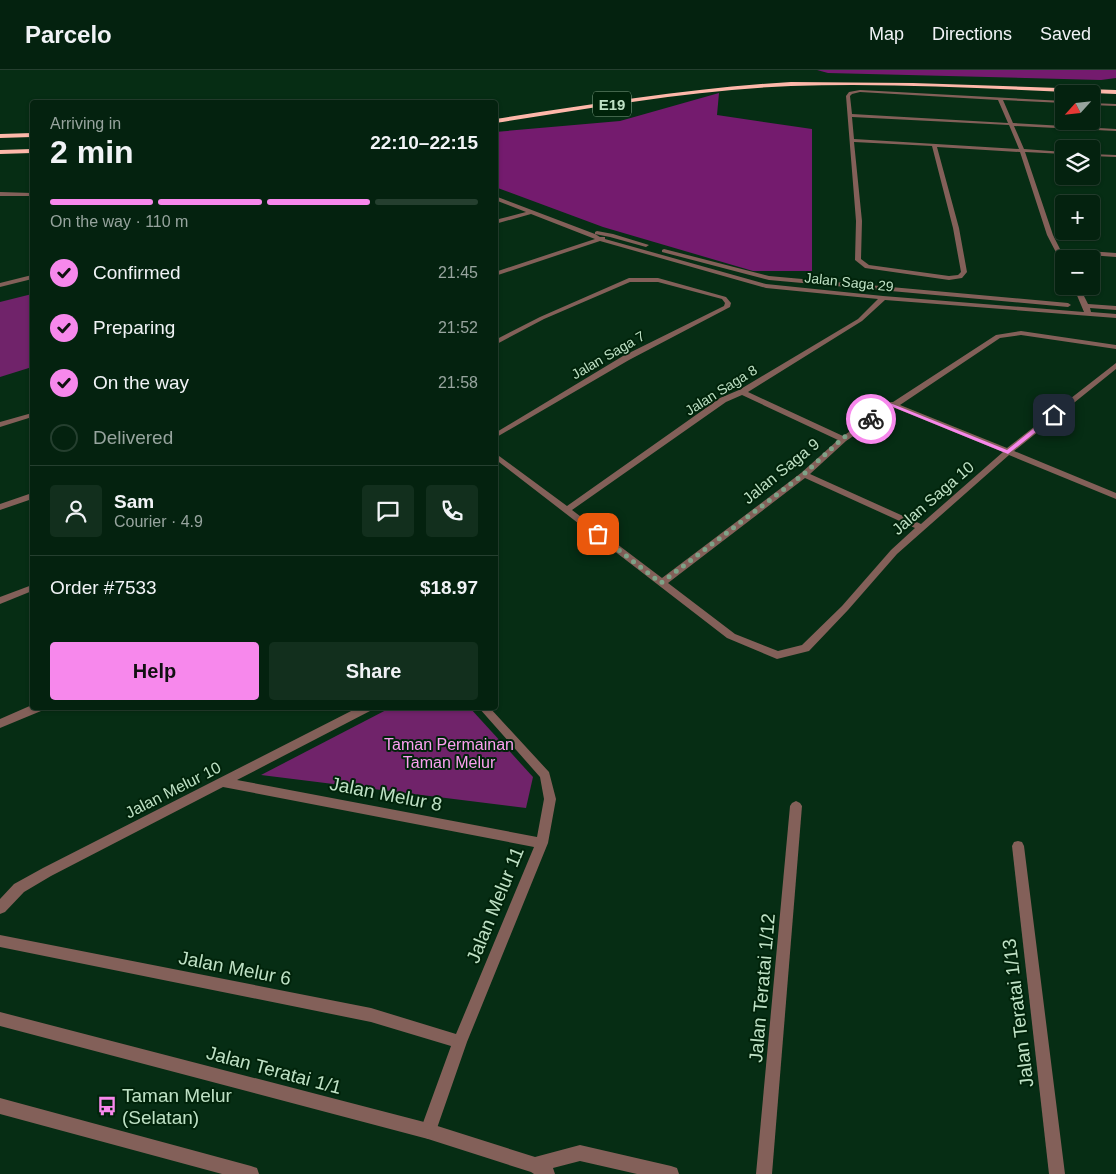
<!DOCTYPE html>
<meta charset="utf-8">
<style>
body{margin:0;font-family:Helvetica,sans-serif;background:#122f1d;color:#f1f3f6;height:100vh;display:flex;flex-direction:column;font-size:19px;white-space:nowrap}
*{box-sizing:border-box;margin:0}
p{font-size:16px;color:#97a49e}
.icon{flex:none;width:28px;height:28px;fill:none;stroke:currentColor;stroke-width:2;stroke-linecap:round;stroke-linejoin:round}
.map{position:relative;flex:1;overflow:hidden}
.sheet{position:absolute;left:30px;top:30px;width:468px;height:610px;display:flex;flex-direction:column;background:#04220f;border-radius:5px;box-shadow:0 1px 4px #0004,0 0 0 1px #253f2f}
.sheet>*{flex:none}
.needle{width:32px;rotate:243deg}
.fabs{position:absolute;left:1055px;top:15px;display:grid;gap:10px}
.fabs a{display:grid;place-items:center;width:45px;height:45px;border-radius:5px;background:#04220f;box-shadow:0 1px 4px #0004,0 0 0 1px #253f2f;font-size:25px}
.pin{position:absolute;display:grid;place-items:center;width:42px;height:42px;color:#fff;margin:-21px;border-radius:10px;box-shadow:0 2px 8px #0006}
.courier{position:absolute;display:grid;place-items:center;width:50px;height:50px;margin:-25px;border:4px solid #f788ec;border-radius:50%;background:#fff;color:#222;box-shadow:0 1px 6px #0007}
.summary em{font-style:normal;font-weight:600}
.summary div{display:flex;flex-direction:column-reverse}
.summary{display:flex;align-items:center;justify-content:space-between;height:85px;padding:0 20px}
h1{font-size:32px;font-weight:600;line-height:38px}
.bar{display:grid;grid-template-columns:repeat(4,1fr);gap:8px 5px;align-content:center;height:60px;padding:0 20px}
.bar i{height:6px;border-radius:4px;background:#253f2f}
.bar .current{background:#f788ec}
.bar p{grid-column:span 4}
.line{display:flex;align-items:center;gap:12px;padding:0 20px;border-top:1px solid #253f2f}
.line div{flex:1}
.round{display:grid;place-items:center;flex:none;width:52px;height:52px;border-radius:5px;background:#122f1d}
ol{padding:0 20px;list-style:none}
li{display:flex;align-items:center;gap:15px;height:55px}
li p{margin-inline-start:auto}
li .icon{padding:5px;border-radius:50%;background:#f788ec;color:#111;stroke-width:4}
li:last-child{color:#97a49e}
li i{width:28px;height:28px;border:2px solid #253f2f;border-radius:50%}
.action{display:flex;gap:10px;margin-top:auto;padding:10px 20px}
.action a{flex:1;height:58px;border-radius:5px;background:#f788ec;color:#111;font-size:20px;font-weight:600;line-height:58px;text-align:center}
.action a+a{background:#122f1d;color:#f1f3f6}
header{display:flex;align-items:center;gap:30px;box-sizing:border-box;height:70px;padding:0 25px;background:#04220f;border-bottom:1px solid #253f2f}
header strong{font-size:24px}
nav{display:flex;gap:28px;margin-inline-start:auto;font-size:18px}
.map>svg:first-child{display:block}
.green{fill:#70236a}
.forest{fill:#741b6e}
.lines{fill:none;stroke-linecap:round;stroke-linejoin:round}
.minor{fill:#836059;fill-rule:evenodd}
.tertiary{fill:#836059;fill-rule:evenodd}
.motorway{fill:#feb8aa;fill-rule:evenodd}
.route{fill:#f788ec}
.done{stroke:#7ea287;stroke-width:5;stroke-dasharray:0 9}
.labels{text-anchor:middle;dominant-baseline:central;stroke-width:4;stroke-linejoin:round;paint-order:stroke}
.far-street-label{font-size:14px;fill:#bee1c5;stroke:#00230a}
.shield{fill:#00230a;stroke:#85a88d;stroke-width:1}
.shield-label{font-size:15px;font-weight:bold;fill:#bee1c5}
.street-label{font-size:16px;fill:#bee1c5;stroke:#00230a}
.park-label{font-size:16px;fill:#fca0f1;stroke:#00230a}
.near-street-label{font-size:19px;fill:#bee1c5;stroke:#00230a}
.near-poi-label{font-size:19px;fill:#bee1c5;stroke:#00230a;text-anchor:start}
</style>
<header>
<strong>Parcelo</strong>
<nav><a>Map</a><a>Directions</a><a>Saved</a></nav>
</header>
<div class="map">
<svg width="1116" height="1104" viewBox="0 0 1116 1104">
<rect width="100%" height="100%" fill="#062d14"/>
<g class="green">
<path d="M 32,224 L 32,297 L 0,307 L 0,232 Z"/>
<path d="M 390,638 L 470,638 L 533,707 L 526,738 L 261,705 Z"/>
</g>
<g class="forest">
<path d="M 817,0 L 1116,0 L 1116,8 L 1101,10 L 828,3 Z"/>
<path d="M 719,23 L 717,45 L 812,59 L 812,201 L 753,201 L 603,157 L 495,117 L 495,62 L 620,51 Z"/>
</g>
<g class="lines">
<g class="minor">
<path d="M 860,20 L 1064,31 L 1064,33 L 1003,30 L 1013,53 L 1116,59 L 1116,61 L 1014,56 L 1024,79 L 1064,82 L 1064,84 L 1025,82 L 1053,165 L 1060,179 L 1116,183 L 1116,187 L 1062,183 L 1065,189 L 1064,195 L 1062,194 L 1047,165 L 1020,82 L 937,77 L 959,158 L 967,202 L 962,208 L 949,210 L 865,198 L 855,190 L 856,151 L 846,26 L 849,22 ZM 860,22 L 998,30 L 1008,53 L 852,44 L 850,26 L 852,24 ZM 852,47 L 1009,55 L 1019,79 L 854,69 ZM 854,72 L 932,76 L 953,158 L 961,202 L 958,205 L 949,206 L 869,195 L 861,189 L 862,151 Z"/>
<path d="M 1091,33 L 1116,34 L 1116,36 L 1091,35 Z"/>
<path d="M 1091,84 L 1116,85 L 1116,87 L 1091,86 Z"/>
<path d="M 0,122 L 32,123 L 32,126 L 0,126 Z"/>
<path d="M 495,126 L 595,164 L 595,162 L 597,161 L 613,164 L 649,175 L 646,177 L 610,167 L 595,164 L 600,167 L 605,167 L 605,169 L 766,214 L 883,226 L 1084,242 L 1073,216 L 1079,216 L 1088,234 L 1116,236 L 1116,240 L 1090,238 L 1091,242 L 1116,244 L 1116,248 L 885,230 L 862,251 L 748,322 L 843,366 L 889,335 L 889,332 L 893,332 L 996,265 L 1021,261 L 1116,275 L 1116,279 L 1021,265 L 1000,268 L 900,335 L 1007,378 L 1116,293 L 1116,299 L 1014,381 L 1116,423 L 1116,429 L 1009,385 L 897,484 L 848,540 L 809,581 L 777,589 L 727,568 L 495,389 L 495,383 L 567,436 L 720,328 L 739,320 L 858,249 L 878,229 L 766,218 L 600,171 L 495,206 L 495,202 L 595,169 L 531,144 L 495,154 L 495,150 L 526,142 L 495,130 ZM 742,325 L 838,370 L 801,403 L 662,508 L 572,440 L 726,332 ZM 895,338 L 1003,382 L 921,454 L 810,404 L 846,371 ZM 805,408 L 915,458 L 891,480 L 842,536 L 802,575 L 778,581 L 735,564 L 668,513 Z"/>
<path d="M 664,179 L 769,206 L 1068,233 L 1071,235 L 1068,237 L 769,210 L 662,182 L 662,180 Z"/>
<path d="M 32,205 L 32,209 L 0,217 L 0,213 Z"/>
<path d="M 629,208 L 658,208 L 726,227 L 731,233 L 730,237 L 629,290 L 495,368 L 495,363 L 623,286 L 724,236 L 725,233 L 722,229 L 658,212 L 630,212 L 544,249 L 495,275 L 495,270 L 540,247 Z"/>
<path d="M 32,343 L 32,347 L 0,357 L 0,352 Z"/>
<path d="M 32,423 L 32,429 L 0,440 L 0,434 Z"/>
<path d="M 32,515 L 32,521 L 0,534 L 0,527 Z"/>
<path d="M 32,635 L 32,638 L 42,638 L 41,641 L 0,658 L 0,649 Z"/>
<path d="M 357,638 L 371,638 L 370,641 L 237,710 L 537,767 L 544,729 L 540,707 L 479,638 L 490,638 L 549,702 L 556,729 L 548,773 L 467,972 L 436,1061 L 433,1066 L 428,1069 L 423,1066 L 420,1061 L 451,976 L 371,952 L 0,877 L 0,865 L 371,938 L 456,964 L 534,777 L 223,717 L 51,806 L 24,822 L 5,842 L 0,844 L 0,829 L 14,814 L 43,798 Z"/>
<path d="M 796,731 L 800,733 L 802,736 L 772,1104 L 756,1104 L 790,736 L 792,733 Z"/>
<path d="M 1018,771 L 1022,772 L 1024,776 L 1065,1104 L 1049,1104 L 1012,776 L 1014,772 Z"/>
<path d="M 0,1028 L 251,1096 L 257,1098 L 259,1104 L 222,1104 L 0,1044 Z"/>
</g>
<path class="tertiary" d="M 0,942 L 428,1053 L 535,1087 L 580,1075 L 671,1096 L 677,1098 L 679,1104 L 637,1104 L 580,1091 L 553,1098 L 555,1104 L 534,1104 L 531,1102 L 428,1069 L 0,956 Z"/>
<g class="motorway">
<path d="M 791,12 L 913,13 L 1116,20 L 1116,24 C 1008,20 899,12 791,16 C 692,20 593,38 495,53 L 495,49 C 594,34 691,18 791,12 Z"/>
<path d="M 32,63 L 32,67 L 0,68 L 0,64 Z"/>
<path d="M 32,79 L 32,83 L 0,84 L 0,80 Z"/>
</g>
</g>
<path class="route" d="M 890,333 L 1007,380 L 1052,344 L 1057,345 L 1008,384 L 893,337 L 873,350 L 869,350 L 869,348 Z"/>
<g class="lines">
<path class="done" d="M 598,464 L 661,513 L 804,404 L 843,368 L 871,349"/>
</g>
<defs>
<symbol id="bus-bare" viewBox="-9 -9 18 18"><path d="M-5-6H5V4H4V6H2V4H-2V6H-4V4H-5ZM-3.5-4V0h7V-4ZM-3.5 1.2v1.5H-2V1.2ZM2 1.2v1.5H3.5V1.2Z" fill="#f788ec" stroke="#00230a" stroke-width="2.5" paint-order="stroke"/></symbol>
</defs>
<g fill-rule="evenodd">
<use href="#bus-bare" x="93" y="1022" width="28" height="28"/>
</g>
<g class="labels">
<g class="far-street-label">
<text transform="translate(849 212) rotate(6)">Jalan Saga 29</text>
<text transform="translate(608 285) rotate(-30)">Jalan Saga 7</text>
<text transform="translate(721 320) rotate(-32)">Jalan Saga 8</text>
</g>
<rect class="shield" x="593" y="21.5" width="38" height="25" rx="4"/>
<g class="shield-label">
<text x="612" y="34">E19</text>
</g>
<g class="street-label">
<text transform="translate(781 401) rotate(-39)">Jalan Saga 9</text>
<text transform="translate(933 428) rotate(-41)">Jalan Saga 10</text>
<text transform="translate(173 720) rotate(-27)">Jalan Melur 10</text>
</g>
<g class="park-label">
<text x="449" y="674">Taman Permainan<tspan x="449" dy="18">Taman Melur</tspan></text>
</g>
<g class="near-street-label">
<text transform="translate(386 724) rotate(11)">Jalan Melur 8</text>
<text transform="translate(495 835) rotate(-68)">Jalan Melur 11</text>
<text transform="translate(235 898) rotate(11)">Jalan Melur 6</text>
<text transform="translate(762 918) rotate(-85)">Jalan Teratai 1/12</text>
<text transform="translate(1018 943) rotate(-97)">Jalan Teratai 1/13</text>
<text transform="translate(274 1000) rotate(15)">Jalan Teratai 1/1</text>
</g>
<g class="near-poi-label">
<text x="122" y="1025">Taman Melur<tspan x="122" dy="22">(Selatan)</tspan></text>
</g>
</g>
</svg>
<div class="fabs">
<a><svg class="needle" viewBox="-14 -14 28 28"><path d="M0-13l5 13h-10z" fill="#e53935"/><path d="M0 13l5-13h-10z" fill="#97a49e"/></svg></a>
<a><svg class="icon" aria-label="layers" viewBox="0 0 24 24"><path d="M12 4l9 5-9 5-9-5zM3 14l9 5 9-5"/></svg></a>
<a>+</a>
<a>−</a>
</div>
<div class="pin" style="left:598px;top:464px;background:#ea580c"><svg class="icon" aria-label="bag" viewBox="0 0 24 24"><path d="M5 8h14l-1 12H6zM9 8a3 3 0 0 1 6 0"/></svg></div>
<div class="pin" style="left:1054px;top:345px;background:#1f2937"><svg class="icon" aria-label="home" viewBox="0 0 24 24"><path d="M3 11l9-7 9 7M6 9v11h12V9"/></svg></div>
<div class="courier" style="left:871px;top:349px"><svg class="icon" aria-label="bike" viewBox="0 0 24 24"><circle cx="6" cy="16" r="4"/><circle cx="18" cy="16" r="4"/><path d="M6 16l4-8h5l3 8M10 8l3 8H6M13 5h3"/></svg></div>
<section class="sheet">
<div class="summary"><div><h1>2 min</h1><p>Arriving in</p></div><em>22:10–22:15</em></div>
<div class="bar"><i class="current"></i><i class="current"></i><i class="current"></i><i></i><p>On the way · 110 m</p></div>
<ol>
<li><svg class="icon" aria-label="check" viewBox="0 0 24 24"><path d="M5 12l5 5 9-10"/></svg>Confirmed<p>21:45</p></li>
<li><svg class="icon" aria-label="check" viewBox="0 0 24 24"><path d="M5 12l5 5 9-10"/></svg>Preparing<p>21:52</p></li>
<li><svg class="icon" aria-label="check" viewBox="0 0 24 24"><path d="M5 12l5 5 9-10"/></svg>On the way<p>21:58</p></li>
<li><i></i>Delivered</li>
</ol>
<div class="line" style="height:90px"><a class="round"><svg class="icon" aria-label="person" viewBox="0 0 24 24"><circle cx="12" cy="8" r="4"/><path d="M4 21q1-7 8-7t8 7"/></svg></a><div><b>Sam</b><p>Courier · 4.9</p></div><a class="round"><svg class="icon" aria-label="chat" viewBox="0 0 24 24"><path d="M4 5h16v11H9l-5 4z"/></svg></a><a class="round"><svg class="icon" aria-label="phone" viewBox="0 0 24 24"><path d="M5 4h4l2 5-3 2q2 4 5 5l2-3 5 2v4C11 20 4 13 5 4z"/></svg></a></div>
<div class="line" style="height:65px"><div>Order #7533</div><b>$18.97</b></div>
<div class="action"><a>Help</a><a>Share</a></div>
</section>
</div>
